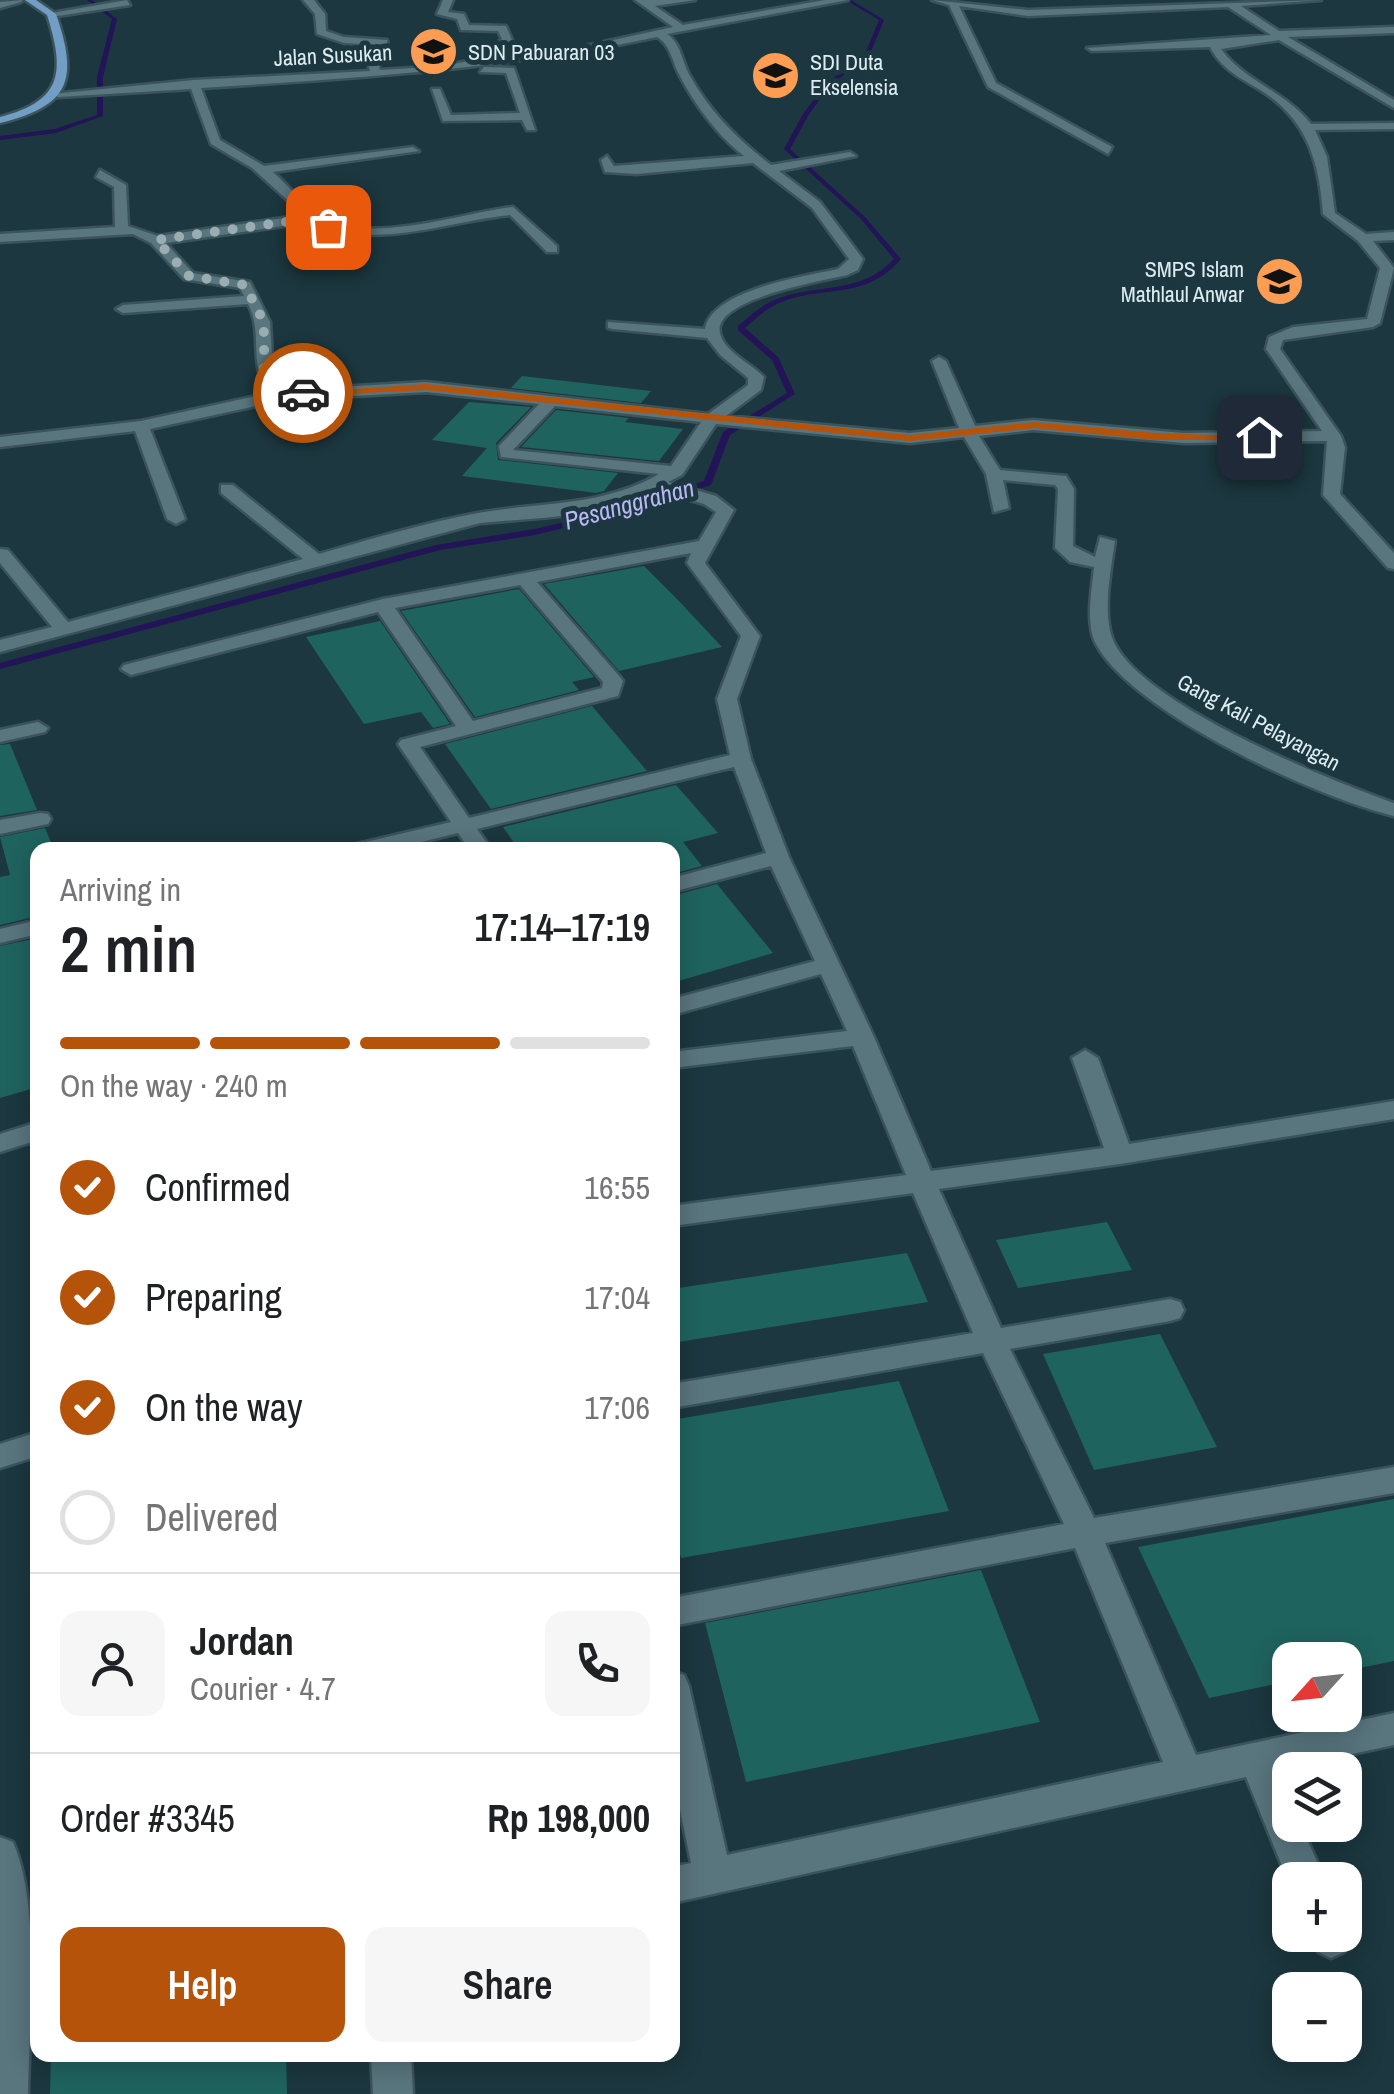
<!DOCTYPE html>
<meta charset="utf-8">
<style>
body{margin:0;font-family:"Archivo Narrow",sans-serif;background:#f6f6f6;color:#202124;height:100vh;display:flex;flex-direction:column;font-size:38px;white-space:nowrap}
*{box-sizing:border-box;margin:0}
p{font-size:32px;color:#757577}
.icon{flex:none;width:55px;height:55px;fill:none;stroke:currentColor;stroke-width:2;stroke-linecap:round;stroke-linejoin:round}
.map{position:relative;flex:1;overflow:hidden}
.details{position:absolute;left:30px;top:842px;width:650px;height:1220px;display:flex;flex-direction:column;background:#fff;border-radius:20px;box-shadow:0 5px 25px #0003}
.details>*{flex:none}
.needle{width:65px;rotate:243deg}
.fabs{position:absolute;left:1272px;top:1642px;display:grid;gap:20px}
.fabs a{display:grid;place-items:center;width:90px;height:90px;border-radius:20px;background:#fff;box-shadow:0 5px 25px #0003;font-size:50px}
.pin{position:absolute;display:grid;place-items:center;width:85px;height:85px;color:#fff;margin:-42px;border-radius:20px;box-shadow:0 5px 15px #0006}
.courier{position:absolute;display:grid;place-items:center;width:100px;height:100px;margin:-50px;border:8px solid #b45309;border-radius:50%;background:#fff;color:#222;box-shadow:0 2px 12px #0007}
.head em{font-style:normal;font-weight:600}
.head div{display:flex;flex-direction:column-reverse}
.head{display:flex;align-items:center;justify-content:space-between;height:170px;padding:0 30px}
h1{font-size:65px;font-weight:600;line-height:75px}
.bar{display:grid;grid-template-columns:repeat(4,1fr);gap:15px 10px;align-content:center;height:120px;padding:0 30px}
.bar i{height:12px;border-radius:8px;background:#e0e0e0}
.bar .on{background:#b45309}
.bar p{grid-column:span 4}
.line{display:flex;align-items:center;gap:25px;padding:0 30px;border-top:2px solid #e0e0e0}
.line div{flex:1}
.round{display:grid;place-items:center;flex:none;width:105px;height:105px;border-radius:20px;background:#f6f6f6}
ol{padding:0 30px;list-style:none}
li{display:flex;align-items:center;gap:30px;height:110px}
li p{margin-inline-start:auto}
li .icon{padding:10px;border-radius:50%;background:#b45309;color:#fff;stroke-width:4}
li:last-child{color:#757577}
li i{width:55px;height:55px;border:5px solid #e0e0e0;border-radius:50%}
.button{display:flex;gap:20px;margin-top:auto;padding:20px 30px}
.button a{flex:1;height:115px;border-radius:20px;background:#b45309;color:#fff;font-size:40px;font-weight:600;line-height:115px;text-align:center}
.button a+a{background:#f6f6f6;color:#202124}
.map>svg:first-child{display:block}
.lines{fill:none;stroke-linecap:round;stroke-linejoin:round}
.stream{fill:#221456;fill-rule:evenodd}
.building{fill:#1f635e}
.minor-casing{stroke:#3b545b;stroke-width:5}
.major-casing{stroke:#3b545b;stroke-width:5}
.minor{fill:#59757e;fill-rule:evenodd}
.major{fill:#729dc5;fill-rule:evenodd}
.route{fill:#b45309}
.done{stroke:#99adb3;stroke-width:10;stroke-dasharray:0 18}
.labels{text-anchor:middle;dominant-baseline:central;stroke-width:10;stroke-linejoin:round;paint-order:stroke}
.far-poi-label{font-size:22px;fill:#dcecf1;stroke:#1c373f;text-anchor:start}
.far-street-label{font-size:22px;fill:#dcecf1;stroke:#1c373f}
.far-water-label{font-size:25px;font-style:italic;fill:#b9b7f4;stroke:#1c373f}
</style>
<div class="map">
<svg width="1394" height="2094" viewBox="0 0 1394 2094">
<rect width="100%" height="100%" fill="#1c373f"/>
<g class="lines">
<g class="stream">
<path d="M 87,0 L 92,0 L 117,19 L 103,77 L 103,116 L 56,133 L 0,140 L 0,136 L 55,129 L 97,115 L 97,77 L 112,19 Z"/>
<path d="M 846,0 L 851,0 L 884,20 L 870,54 L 830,86 L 809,114 L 790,149 L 865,217 L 901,259 C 865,300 829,285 784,301 C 768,307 757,317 745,328 L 778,357 L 795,394 L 730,435 L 711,485 L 629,512 L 535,535 L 440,550 L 0,669 L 0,663 L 436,545 L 535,529 L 623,508 L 704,481 L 723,432 L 787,393 L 772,360 L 738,330 L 738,326 C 751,315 761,305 777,299 C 819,283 860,295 894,259 L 861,219 L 784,149 L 803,114 L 826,84 L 866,52 L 879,20 Z"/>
</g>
</g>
<g class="building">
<path d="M 522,376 L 574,382 L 651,391 L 641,403 L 511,388 Z"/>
<path d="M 469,402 L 531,407 L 496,443 L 498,460 L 618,473 L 604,491 L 596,493 L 462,476 L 487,448 L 432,440 Z"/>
<path d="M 556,410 L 629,418 L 625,422 L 683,429 L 659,461 L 521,447 Z"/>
<path d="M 644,566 L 677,599 L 722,647 L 619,671 L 544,584 Z"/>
<path d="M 519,589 L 594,677 L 572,682 L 579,690 L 475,717 L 401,611 Z"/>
<path d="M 380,621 L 450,724 L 433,728 L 421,712 L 364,724 L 306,637 Z"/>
<path d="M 592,706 L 647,771 L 491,809 L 445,744 Z"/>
<path d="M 10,744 L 37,810 L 0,816 L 0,745 Z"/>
<path d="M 676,785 L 718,833 L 683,842 L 702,866 L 672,874 L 672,850 L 519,850 L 503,827 Z"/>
<path d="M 45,828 L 54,850 L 38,850 L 38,916 L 0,925 L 0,877 L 10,875 L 0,837 Z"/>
<path d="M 717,884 L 773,953 L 672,983 L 672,896 Z"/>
<path d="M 38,938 L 38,1087 L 0,1098 L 0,946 Z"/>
<path d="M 1107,1222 L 1132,1270 L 1018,1288 L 996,1240 Z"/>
<path d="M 907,1253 L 928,1302 L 672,1343 L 672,1289 Z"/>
<path d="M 1160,1334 L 1217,1447 L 1094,1470 L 1043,1354 Z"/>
<path d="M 899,1381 L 949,1511 L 681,1558 L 672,1524 L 672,1420 Z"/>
<path d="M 1394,1499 L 1394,1661 L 1345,1671 L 1345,1660 L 1290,1660 L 1290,1681 L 1209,1698 L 1138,1547 Z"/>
<path d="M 981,1570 L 1040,1722 L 746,1782 L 705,1623 Z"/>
<path d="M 51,2055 L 286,2055 L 287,2094 L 50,2094 Z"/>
</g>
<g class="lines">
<defs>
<g id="minor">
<path d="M 23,0 L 21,2 L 0,8 L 0,2 Z"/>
<path d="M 127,0 L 130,5 L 51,17 L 46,14 Z"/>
<path d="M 303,0 L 314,0 L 325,14 L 326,31 L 344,37 L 387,40 L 389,59 L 379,65 L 380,70 L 444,66 L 497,55 L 494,46 L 502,39 L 498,31 L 461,30 L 457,19 L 437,14 L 443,0 L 453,0 L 448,12 L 464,14 L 469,25 L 506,26 L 512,40 L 504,47 L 507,54 L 590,45 L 673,27 L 635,0 L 695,0 L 655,6 L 683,25 L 825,0 L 848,0 L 667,34 C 681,43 682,62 690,76 C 710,112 738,140 771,165 L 850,152 L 856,156 L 779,171 L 820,202 L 863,259 L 858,270 L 847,275 C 822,281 712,299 720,333 C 724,352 752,364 764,377 L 761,390 L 726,416 L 910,433 L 959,428 L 932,361 L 939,357 L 946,361 L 975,426 L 1033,420 L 1184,433 L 1322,431 L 1266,349 L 1269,337 L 1293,327 L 1367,319 L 1380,268 L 1358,241 L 1323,214 C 1319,159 1306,117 1257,88 C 1238,77 1220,67 1210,47 L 1092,51 L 1087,48 L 1271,35 L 1228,7 L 1028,16 L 959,6 L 996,83 L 1112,147 L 1108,154 L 988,87 L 949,5 L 932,0 L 1028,10 L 1321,0 L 1241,6 L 1279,31 L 1394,27 L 1394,33 L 1288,37 L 1394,100 L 1394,108 L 1279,40 L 1221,49 C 1244,81 1286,92 1311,124 L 1394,123 L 1394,129 L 1315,130 L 1327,157 L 1335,213 L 1366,234 L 1394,232 L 1394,240 L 1373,241 L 1394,268 L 1380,323 L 1373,327 L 1283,340 L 1280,349 L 1341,436 L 1345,447 L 1340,494 L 1394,553 L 1394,569 L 1388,568 L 1323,495 L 1327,441 L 1184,443 L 1033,430 L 979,436 L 1000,470 L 1066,476 L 1074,489 L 1073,546 L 1095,557 L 1100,537 L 1115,541 C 1111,569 1102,613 1113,640 C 1140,704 1329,780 1394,803 L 1394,816 C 1318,798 1133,713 1096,644 C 1085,623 1092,590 1094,567 L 1070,562 L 1055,548 L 1058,489 L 1055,485 L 1003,480 L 1009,508 L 994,512 L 986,474 L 964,437 L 910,443 L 716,424 L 682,475 L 668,482 L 716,496 L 734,510 L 705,563 L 760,636 L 737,699 L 751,759 L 789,857 L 874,1037 L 931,1171 L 1104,1148 L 1072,1058 L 1085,1050 L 1098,1058 L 1129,1144 L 1394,1101 L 1394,1119 L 1120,1164 L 939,1189 L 1001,1328 L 1170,1299 L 1180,1302 L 1184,1310 L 1180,1318 L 1170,1321 L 1010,1349 L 1094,1518 L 1394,1467 L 1394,1493 L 1105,1543 L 1196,1755 L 1394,1713 L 1394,1745 L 1278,1770 L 1290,1798 L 1290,1825 L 1301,1825 L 1325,1880 L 1290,1880 L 1290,1886 L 1246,1777 L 672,1903 L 672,1867 L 691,1863 L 672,1771 L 672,1671 L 684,1675 L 689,1686 L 727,1855 L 1163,1762 L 1075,1548 L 672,1626 L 672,1598 L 1064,1524 L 983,1353 L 672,1408 L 672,1384 L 973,1333 L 913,1193 L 672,1226 L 672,1206 L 906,1175 L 853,1046 L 672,1068 L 672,1052 L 847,1031 L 821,974 L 672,1015 L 672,999 L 815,961 L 771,866 L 672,892 L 672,878 L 766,853 L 734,767 L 477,829 L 492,850 L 470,850 L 458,833 L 389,850 L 350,850 L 353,845 L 451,822 L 398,744 L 401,740 L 456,726 L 378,612 L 131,675 L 121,669 L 124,665 L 383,599 L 699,541 L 716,512 L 704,504 L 656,490 C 611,517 533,518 480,523 L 0,652 L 0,640 L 52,627 L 0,563 L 0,549 L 8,550 L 68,622 L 303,559 L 221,493 L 221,485 L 233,485 L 319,554 C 371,539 424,523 478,513 C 540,502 602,507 659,474 L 501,457 L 499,446 L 539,404 L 426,392 L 283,400 L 150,429 L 185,519 L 176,524 L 167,519 L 135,431 L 0,447 L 0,437 L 141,421 L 270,393 C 247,367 264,334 248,304 L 123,313 L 116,309 L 123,305 L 244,296 L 240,288 L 184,279 L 151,243 L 133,234 L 0,242 L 0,234 L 115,227 L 114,187 L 96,177 L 100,170 L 126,185 L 128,226 L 158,236 L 304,215 L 252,168 L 211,144 L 191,89 L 58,97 L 52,94 L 194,80 L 370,71 L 368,63 L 379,57 L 378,45 L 344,43 L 317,34 L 315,14 ZM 657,37 C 671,45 672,62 680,76 C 695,105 718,136 744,156 L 614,166 L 607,156 L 601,160 L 605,172 L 637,174 L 753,163 L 812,208 L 849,259 L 838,269 C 805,276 711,290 705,329 L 608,322 L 608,328 L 613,329 L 707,338 L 720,355 L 748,378 L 748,385 L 708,414 L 426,382 L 286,390 L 273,372 L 270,322 L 250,282 L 193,273 L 166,243 L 312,222 C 376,251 444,222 510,215 L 547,252 L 557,252 L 557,246 L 513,207 C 461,213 365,247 319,215 C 302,204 288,185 273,172 L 419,151 L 413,147 L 264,166 L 220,140 L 201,88 C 355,78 507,69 657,37 ZM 555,406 L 701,422 L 671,466 L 513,450 ZM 691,553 L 687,563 L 741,636 L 717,699 L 730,755 L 469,818 L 420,747 L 618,696 L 623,681 L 620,677 L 537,582 ZM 520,585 L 603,682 L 602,688 L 473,721 L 395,608 Z"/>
<path d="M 484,67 L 514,68 L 535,130 L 527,130 L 522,120 L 443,121 L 432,89 L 440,89 L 451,115 L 520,113 L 506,73 L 480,72 Z"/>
<path d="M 38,722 L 48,728 L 45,732 L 0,742 L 0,730 Z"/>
<path d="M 40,813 L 48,814 L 51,819 L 48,824 L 0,834 L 0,820 Z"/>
<path d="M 38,920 L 38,934 L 0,943 L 0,929 Z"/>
<path d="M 38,1122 L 38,1140 L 0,1152 L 0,1134 Z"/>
<path d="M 38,1432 L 38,1456 L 0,1468 L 0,1444 Z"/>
<path d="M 0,1837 L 13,1842 C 41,1905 29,2024 28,2094 L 0,2094 Z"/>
<path d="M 1345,1927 L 1350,1939 L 1344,1952 L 1331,1958 L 1318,1952 L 1310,1935 L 1345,1935 Z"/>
<path d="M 371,2055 L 411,2055 L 413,2094 L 373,2094 Z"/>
</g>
<path id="major" d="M 25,0 L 36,0 L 56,14 C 79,80 70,106 0,123 L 0,117 C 63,101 65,72 47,15 Z"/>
</defs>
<use href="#minor" class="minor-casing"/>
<use href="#major" class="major-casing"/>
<use href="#minor" class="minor"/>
<use href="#major" class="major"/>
</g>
<path class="route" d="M 426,384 L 910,435 L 1034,422 L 1156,433 L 1264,437 L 1259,440 L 1156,440 L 1034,428 L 910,441 L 426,390 L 303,396 L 298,393 Z"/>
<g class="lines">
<path class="done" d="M 303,393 C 246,399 271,355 262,321 C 259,308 250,298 245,285 L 189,276 L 156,240 L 314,218 L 328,227"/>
</g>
<defs>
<symbol id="school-disc" viewBox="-11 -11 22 22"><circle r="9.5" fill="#fc9d53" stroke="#1c373f"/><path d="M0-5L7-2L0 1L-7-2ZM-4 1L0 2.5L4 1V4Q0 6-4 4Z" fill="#111"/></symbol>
</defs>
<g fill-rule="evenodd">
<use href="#school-disc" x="406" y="24" width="55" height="55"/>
<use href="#school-disc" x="748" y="48" width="55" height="55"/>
<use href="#school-disc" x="1252" y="254" width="55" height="55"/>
</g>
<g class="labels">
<g class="far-poi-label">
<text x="468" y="52">SDN Pabuaran 03</text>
<text x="810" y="62">SDI Duta<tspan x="810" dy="25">Ekselensia</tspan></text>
<text x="1244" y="269" text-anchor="end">SMPS Islam<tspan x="1244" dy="25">Mathlaul Anwar</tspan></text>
</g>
<g class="far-street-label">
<text transform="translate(333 55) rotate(-3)">Jalan Susukan</text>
<text transform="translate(1259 722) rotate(28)">Gang Kali Pelayangan</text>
</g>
<g class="far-water-label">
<text transform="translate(629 504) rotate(-15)">Pesanggrahan</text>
</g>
</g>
</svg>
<div class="fabs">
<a><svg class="needle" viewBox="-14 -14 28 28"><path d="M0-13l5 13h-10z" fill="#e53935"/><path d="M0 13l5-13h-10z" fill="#757577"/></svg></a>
<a><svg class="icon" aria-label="layers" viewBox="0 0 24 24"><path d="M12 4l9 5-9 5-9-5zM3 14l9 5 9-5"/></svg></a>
<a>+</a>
<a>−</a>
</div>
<div class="pin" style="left:328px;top:227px;background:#ea580c"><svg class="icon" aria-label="bag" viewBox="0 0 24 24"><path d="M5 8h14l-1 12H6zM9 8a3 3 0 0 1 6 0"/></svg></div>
<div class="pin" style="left:1259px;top:437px;background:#1f2937"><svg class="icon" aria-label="home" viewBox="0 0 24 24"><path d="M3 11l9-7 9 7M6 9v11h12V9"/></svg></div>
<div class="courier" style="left:303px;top:393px"><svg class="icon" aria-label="car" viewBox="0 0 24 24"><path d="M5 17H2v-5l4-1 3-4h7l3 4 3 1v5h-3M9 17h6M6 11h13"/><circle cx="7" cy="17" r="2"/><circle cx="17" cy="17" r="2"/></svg></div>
<section class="details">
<div class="head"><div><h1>2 min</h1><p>Arriving in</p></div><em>17:14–17:19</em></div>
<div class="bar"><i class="on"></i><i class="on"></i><i class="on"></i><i></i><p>On the way · 240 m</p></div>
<ol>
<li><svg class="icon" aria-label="check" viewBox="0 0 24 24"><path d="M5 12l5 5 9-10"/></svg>Confirmed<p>16:55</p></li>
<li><svg class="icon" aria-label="check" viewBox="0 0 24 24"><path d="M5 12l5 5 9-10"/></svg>Preparing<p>17:04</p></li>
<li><svg class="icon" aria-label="check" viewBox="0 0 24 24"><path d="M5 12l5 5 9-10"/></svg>On the way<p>17:06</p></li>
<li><i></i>Delivered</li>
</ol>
<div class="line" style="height:180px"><a class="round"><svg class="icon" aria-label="person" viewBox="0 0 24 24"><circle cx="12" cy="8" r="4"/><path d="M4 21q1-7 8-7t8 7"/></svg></a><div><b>Jordan</b><p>Courier · 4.7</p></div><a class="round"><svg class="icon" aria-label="phone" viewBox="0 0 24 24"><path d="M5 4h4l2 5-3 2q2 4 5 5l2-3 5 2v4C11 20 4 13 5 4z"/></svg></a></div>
<div class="line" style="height:130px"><div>Order #3345</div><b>Rp 198,000</b></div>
<div class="button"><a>Help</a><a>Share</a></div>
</section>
</div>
